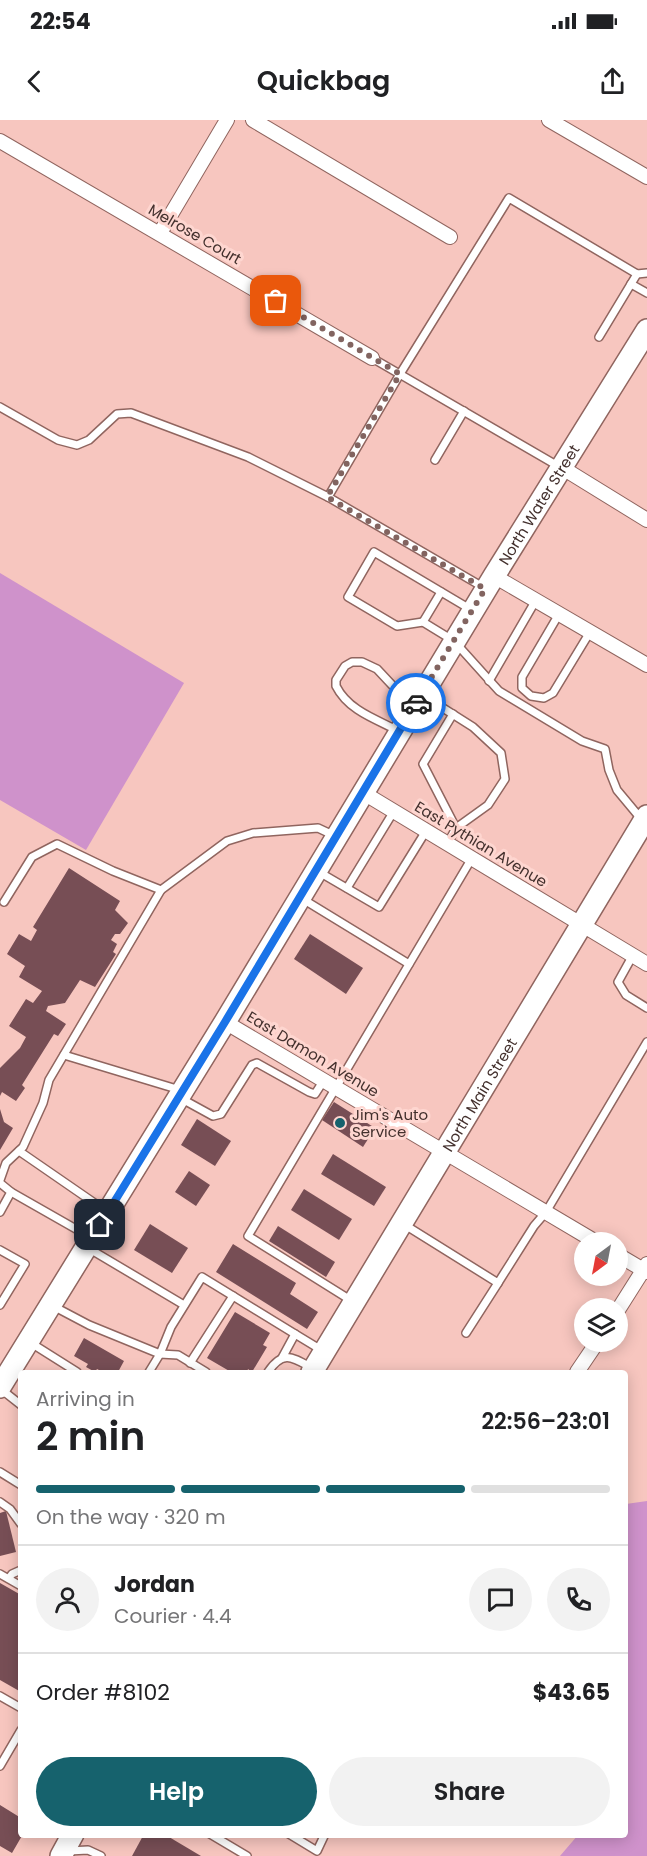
<!DOCTYPE html>
<meta charset="utf-8">
<style>
body{margin:0;font-family:Poppins,sans-serif;background:#f2f2f2;color:#202124;height:100vh;display:flex;flex-direction:column;font-size:22px;white-space:nowrap}
*{box-sizing:border-box;margin:0}
p{font-size:20px;color:#757577}
.icon{flex:none;width:33px;height:33px;fill:none;stroke:currentColor;stroke-width:2;stroke-linecap:round;stroke-linejoin:round}
.map{position:relative;flex:1;overflow:hidden}
.sheet{position:absolute;left:18px;top:1250px;width:610px;height:468px;display:flex;flex-direction:column;background:#fff;border-radius:6px;box-shadow:0 3px 15px #0003}
.sheet>*{flex:none}
.needle{width:39px;rotate:212deg}
.controls{position:absolute;left:574px;top:1112px;display:grid;gap:12px}
.controls a{display:grid;place-items:center;width:54px;height:54px;border-radius:50%;background:#fff;box-shadow:0 3px 15px #0003;font-size:30px}
.pin{position:absolute;display:grid;place-items:center;width:51px;height:51px;color:#fff;margin:-26px;border-radius:12px;box-shadow:0 3px 9px #0006}
.courier{position:absolute;display:grid;place-items:center;width:60px;height:60px;margin:-30px;border:4px solid #1a73e8;border-radius:50%;background:#fff;color:#222;box-shadow:0 2px 8px #0007}
.overview em{font-style:normal;font-weight:600}
.overview div{display:flex;flex-direction:column-reverse}
.overview{display:flex;align-items:center;justify-content:space-between;height:102px;padding:0 18px}
h1{font-size:39px;font-weight:600;line-height:45px}
.bar{display:grid;grid-template-columns:repeat(4,1fr);gap:9px 6px;align-content:center;height:72px;padding:0 18px}
.bar i{height:8px;border-radius:4px;background:#e0e0e0}
.bar .active{background:#16626d}
.bar p{grid-column:span 4}
.line{display:flex;align-items:center;gap:15px;padding:0 18px;border-top:2px solid #e0e0e0}
.line div{flex:1}
.round{display:grid;place-items:center;flex:none;width:63px;height:63px;border-radius:32px;background:#f2f2f2}
.primary-button{display:flex;gap:12px;margin-top:auto;padding:12px 18px}
.primary-button a{flex:1;height:69px;border-radius:36px;background:#16626d;color:#fff;font-size:24px;font-weight:600;line-height:69px;text-align:center}
.primary-button a+a{background:#f2f2f2;color:#202124}
.status{display:flex;justify-content:space-between;align-items:center;height:42px;padding:0 30px;background:#fff;direction:ltr}
.status svg{height:16px;fill:currentColor}
header{display:flex;justify-content:space-between;align-items:center;height:78px;padding:0 18px;background:#fff;font-size:27px;font-weight:600}
.map>svg:first-child{display:block}
.green{fill:#cf92cb}
.building{fill:#774e55}
.lines{fill:none;stroke-linecap:round;stroke-linejoin:round}
.service-casing{stroke:#90655f;stroke-width:10}
.minor-casing{stroke:#90655f;stroke-width:16}
.primary-casing{stroke:#90655f;stroke-width:24}
.service{stroke:#fff;stroke-width:7}
.minor{stroke:#fff;stroke-width:14}
.primary{stroke:#fff;stroke-width:21}
.done{stroke:#826460;stroke-width:6;stroke-dasharray:0 10.8}
.route{stroke:#1a73e8;stroke-width:8}
.poi-dot{fill:#16626d;stroke:#fed6d0;stroke-width:2}
.labels{text-anchor:middle;dominant-baseline:central;stroke-width:6;stroke-linejoin:round;paint-order:stroke}
.street-label{font-size:15px;fill:#43302d;stroke:#fed6d0}
.poi-label{font-size:15px;fill:#43302d;stroke:#fed6d0;text-anchor:start}
</style>
<div class="status"><b>22:54</b><svg viewBox="0 0 49 12"><path d="M0 12V9h3v3zM5 12V6h3v6zM10 12V3h3v9zM15 12V0h3v12zM26 1h20v11H26zM47 4h2v5h-2z"/></svg></div>
<header><svg class="icon" aria-label="back" viewBox="0 0 24 24"><path d="M15 5l-7 7 7 7"/></svg>Quickbag<svg class="icon" aria-label="share" viewBox="0 0 24 24"><path d="M12 15V3M7 8l5-5 5 5M5 13v7h14v-7"/></svg></header>
<div class="map">
<svg width="647" height="1736" viewBox="0 0 647 1736">
<rect width="100%" height="100%" fill="#f7c6bf"/>
<g class="green">
<path d="M 0,453 L 184,563 L 86,730 L 0,680 Z"/>
<path d="M 647,1381 L 647,1736 L 560,1736 L 578,1715 L 626,1714 L 626,1384 Z"/>
</g>
<g class="building">
<path d="M 69,748 L 120,781 L 115,790 L 128,803 L 120,814 L 115,814 L 111,820 L 117,824 L 113,832 L 116,834 L 95,867 L 80,860 L 65,883 L 48,886 L 46,891 L 66,904 L 58,916 L 54,914 L 22,965 L 25,968 L 16,981 L 2,972 L 0,976 L 0,948 L 20,928 L 26,917 L 9,906 L 26,879 L 33,883 L 42,871 L 19,857 L 25,846 L 7,834 L 19,814 L 31,821 L 37,810 L 33,807 Z"/>
<path d="M 310,814 L 363,848 L 346,874 L 294,839 Z"/>
<path d="M 334,982 L 375,1008 L 363,1027 L 322,1000 Z"/>
<path d="M 0,989 L 4,1002 L 13,1008 L 0,1030 Z"/>
<path d="M 197,999 L 231,1021 L 215,1046 L 181,1025 Z"/>
<path d="M 333,1034 L 386,1067 L 374,1086 L 321,1054 Z"/>
<path d="M 189,1051 L 210,1065 L 196,1086 L 175,1072 Z"/>
<path d="M 304,1069 L 352,1099 L 339,1120 L 291,1090 Z"/>
<path d="M 150,1104 L 188,1128 L 172,1153 L 134,1130 Z"/>
<path d="M 278,1106 L 335,1142 L 326,1157 L 269,1121 Z"/>
<path d="M 233,1124 L 296,1163 L 290,1174 L 318,1192 L 307,1209 L 216,1152 Z"/>
<path d="M 235,1192 L 270,1213 L 263,1225 L 267,1227 L 252,1252 L 248,1249 L 247,1252 L 231,1252 L 207,1238 Z"/>
<path d="M 84,1218 L 124,1241 L 118,1252 L 103,1252 L 97,1249 L 95,1252 L 86,1247 L 88,1244 L 74,1236 Z"/>
<path d="M 6,1391 L 16,1432 L 0,1436 L 0,1393 Z"/>
<path d="M 0,1463 L 21,1475 L 21,1572 L 0,1560 Z"/>
<path d="M 0,1685 L 21,1698 L 21,1714 L 23,1714 L 12,1733 L 0,1726 Z"/>
<path d="M 144,1714 L 164,1714 L 201,1736 L 132,1736 Z"/>
</g>
<g class="lines">
<defs>
<g id="service">
<path d="M 631,164 L 647,173"/>
<path d="M 599,217 L 637,154"/>
<path d="M 372,238 L 558,346"/>
<path d="M 0,287 L 58,320 L 77,325 L 89,320 L 117,294 L 131,293 L 248,337 L 328,377"/>
<path d="M 435,340 L 464,291"/>
<path d="M 483,467 L 328,377 L 400,254 L 509,78 L 637,154 L 647,153"/>
<path d="M 470,489 L 374,432 L 348,477 L 397,506 L 423,502 L 454,521 L 499,571 L 582,621 L 605,629 L 609,650 L 617,670 L 642,700"/>
<path d="M 559,494 L 522,557 L 522,568 L 531,576 L 544,578 L 553,573 L 590,512"/>
<path d="M 423,502 L 441,472"/>
<path d="M 489,561 L 536,480"/>
<path d="M 424,576 L 473,607 L 501,633 L 505,659 L 488,685 L 456,708 L 448,723"/>
<path d="M 453,594 L 423,644 L 456,708"/>
<path d="M 397,610 C 375,599 348,590 336,566 L 336,560 L 345,546 L 352,542 L 362,542 L 377,549 L 392,565 L 414,582"/>
<path d="M 319,752 L 379,787 L 426,711"/>
<path d="M 347,768 L 394,691"/>
<path d="M 301,778 L 409,844"/>
<path d="M 4,782 L 32,737 L 57,724 L 113,751 L 161,770"/>
<path d="M 633,835 L 618,862 L 626,875 L 647,888"/>
<path d="M 64,935 L 180,970"/>
<path d="M 182,979 L 213,996 L 221,994 L 252,945 L 257,943 L 309,972 L 315,974 L 324,960"/>
<path d="M 19,1031 L 106,1091"/>
<path d="M 0,1060 L 6,1043 L 23,1027 L 43,983 L 49,960 L 161,770 L 227,721 L 253,713 L 318,708 L 333,715"/>
<path d="M 0,1063 L 11,1072 L 0,1092"/>
<path d="M 11,1072 L 90,1117"/>
<path d="M 405,1105 L 498,1163 L 534,1106 L 546,1092 L 647,922"/>
<path d="M 88,1128 L 184,1185"/>
<path d="M 0,1130 L 25,1144 L 0,1185"/>
<path d="M 233,1176 L 295,1214"/>
<path d="M 352,1181 L 248,1116 L 472,738"/>
<path d="M 53,1186 L 89,1205 L 160,1234 L 178,1235 L 206,1252"/>
<path d="M 466,1213 L 498,1163"/>
<path d="M 31,1223 L 77,1252"/>
<path d="M 282,1238 L 295,1214 L 323,1231"/>
<path d="M 149,1252 L 160,1234 L 171,1207 L 202,1157 L 233,1176 L 190,1243"/>
<path d="M 268,1252 C 283,1230 292,1237 312,1248"/>
<path d="M 2,1270 L 21,1285"/>
<path d="M 0,1352 L 21,1365"/>
<path d="M 0,1382 L 10,1389 L 21,1404"/>
<path d="M 0,1454 L 21,1466"/>
<path d="M 9,1458 L 12,1454 L 21,1450"/>
<path d="M 0,1576 L 21,1588"/>
<path d="M 0,1646 L 21,1610"/>
<path d="M 210,1714 L 247,1736"/>
<path d="M 289,1714 L 317,1731 L 325,1714"/>
<path d="M 69,1731 L 88,1730 L 101,1736"/>
</g>
<g id="minor">
<path d="M 253,0 L 450,117"/>
<path d="M 549,0 L 647,57"/>
<path d="M 0,21 L 372,238"/>
<path d="M 160,113 L 227,0"/>
<path d="M 561,347 L 647,400"/>
<path d="M 494,456 L 647,545"/>
<path d="M 362,672 L 647,844"/>
<path d="M 225,902 L 596,1122"/>
<path d="M 618,1135 L 647,1152"/>
<path d="M 618,1190 L 647,1144"/>
<path d="M 577,1252 L 598,1221"/>
</g>
<g id="primary">
<path id="s1" d="M 312,1252 L 647,696"/>
<path id="s2" d="M 0,1267 L 225,902 L 494,456 L 647,210"/>
<path d="M 61,1736 L 73,1714"/>
</g>
</defs>
<use href="#service" class="service-casing"/>
<use href="#minor" class="minor-casing"/>
<use href="#primary" class="primary-casing"/>
<use href="#service" class="service"/>
<use href="#minor" class="minor"/>
<use href="#primary" class="primary"/>
</g>
<g class="lines">
<path class="done" d="M 276,181 L 400,254 L 327,377 L 485,469 L 416,583"/>
<path class="route" d="M 100,1105 L 225,902 L 416,583"/>
</g>
<circle class="poi-dot" cx="340" cy="1003" r="6"/>
<g class="labels">
<g class="street-label">
<text transform="translate(195 114) rotate(30)">Melrose Court</text>
<text stroke="none"><textPath href="#s2" startOffset="1034">North Water Street</textPath></text>
<text transform="translate(481 724) rotate(31)">East Pythian Avenue</text>
<text transform="translate(313 934) rotate(31)">East Damon Avenue</text>
<text stroke="none"><textPath href="#s1" startOffset="324">North Main Street</textPath></text>
</g>
<g class="poi-label">
<text x="352" y="994">Jim's Auto<tspan x="352" dy="17">Service</tspan></text>
</g>
</g>
</svg>
<div class="controls">
<a><svg class="needle" viewBox="-14 -14 28 28"><path d="M0-13l5 13h-10z" fill="#e53935"/><path d="M0 13l5-13h-10z" fill="#757577"/></svg></a>
<a><svg class="icon" aria-label="layers" viewBox="0 0 24 24"><path d="M12 4l9 5-9 5-9-5zM3 14l9 5 9-5"/></svg></a>
</div>
<div class="pin" style="left:276px;top:181px;background:#ea580c"><svg class="icon" aria-label="bag" viewBox="0 0 24 24"><path d="M5 8h14l-1 12H6zM9 8a3 3 0 0 1 6 0"/></svg></div>
<div class="pin" style="left:100px;top:1105px;background:#1f2937"><svg class="icon" aria-label="home" viewBox="0 0 24 24"><path d="M3 11l9-7 9 7M6 9v11h12V9"/></svg></div>
<div class="courier" style="left:416px;top:583px"><svg class="icon" aria-label="car" viewBox="0 0 24 24"><path d="M5 17H2v-5l4-1 3-4h7l3 4 3 1v5h-3M9 17h6M6 11h13"/><circle cx="7" cy="17" r="2"/><circle cx="17" cy="17" r="2"/></svg></div>
<section class="sheet">
<div class="overview"><div><h1>2 min</h1><p>Arriving in</p></div><em>22:56–23:01</em></div>
<div class="bar"><i class="active"></i><i class="active"></i><i class="active"></i><i></i><p>On the way · 320 m</p></div>
<div class="line" style="height:108px"><a class="round"><svg class="icon" aria-label="person" viewBox="0 0 24 24"><circle cx="12" cy="8" r="4"/><path d="M4 21q1-7 8-7t8 7"/></svg></a><div><b>Jordan</b><p>Courier · 4.4</p></div><a class="round"><svg class="icon" aria-label="chat" viewBox="0 0 24 24"><path d="M4 5h16v11H9l-5 4z"/></svg></a><a class="round"><svg class="icon" aria-label="phone" viewBox="0 0 24 24"><path d="M5 4h4l2 5-3 2q2 4 5 5l2-3 5 2v4C11 20 4 13 5 4z"/></svg></a></div>
<div class="line" style="height:78px"><div>Order #8102</div><b>$43.65</b></div>
<div class="primary-button"><a>Help</a><a>Share</a></div>
</section>
</div>
